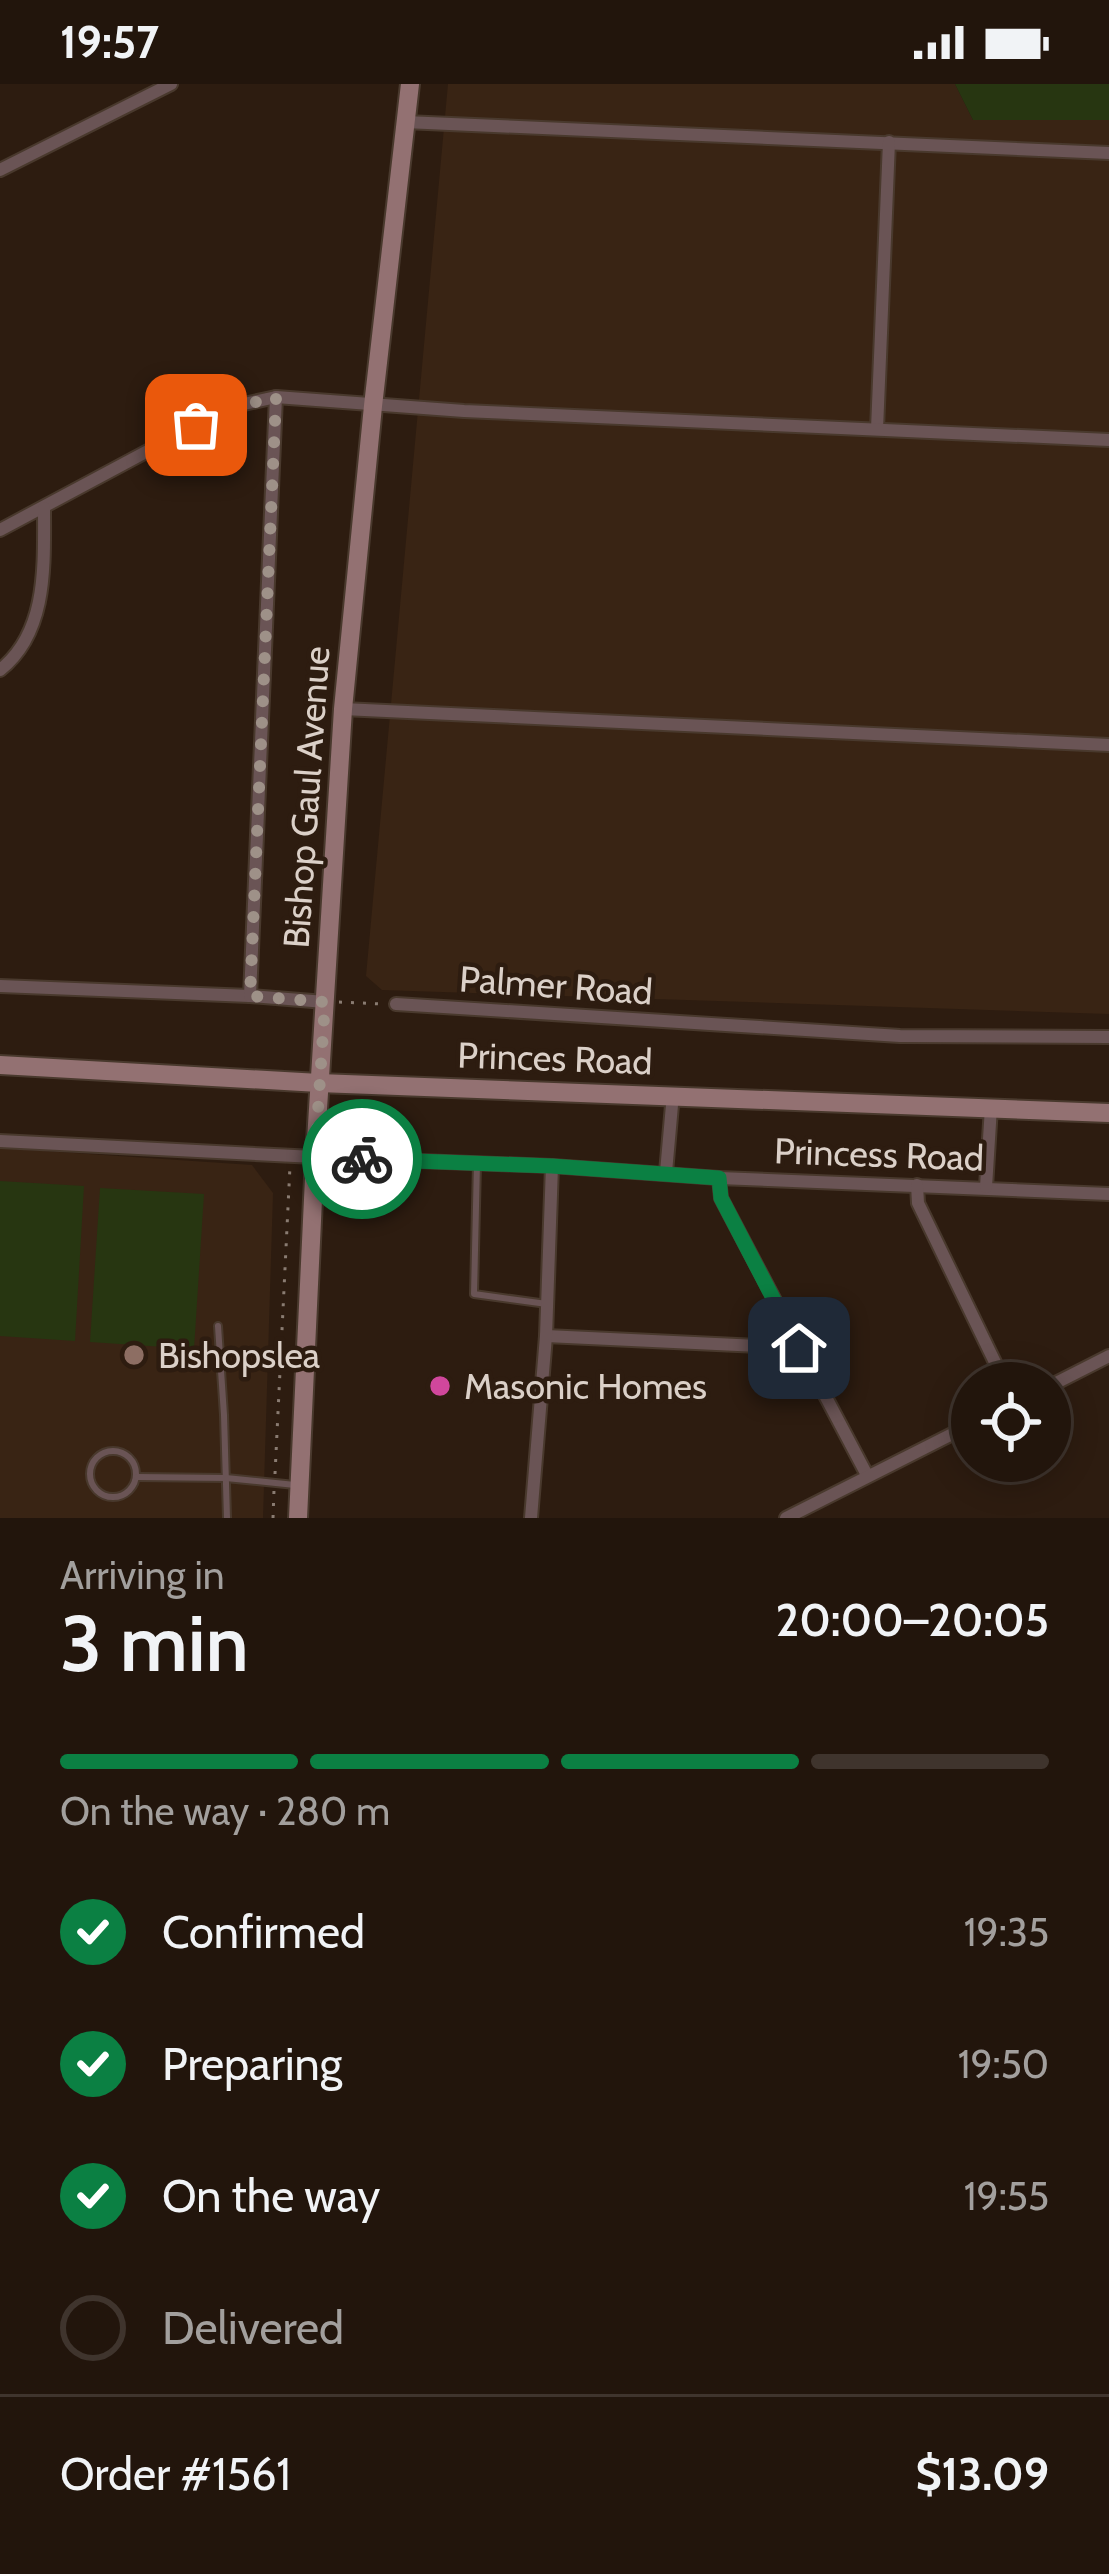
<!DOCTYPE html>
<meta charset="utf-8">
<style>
body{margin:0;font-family:Cabin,sans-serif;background:#2e221a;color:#f1f3f6;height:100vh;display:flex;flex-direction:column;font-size:45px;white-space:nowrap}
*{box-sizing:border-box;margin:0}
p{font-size:39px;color:#a29f9d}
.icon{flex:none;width:66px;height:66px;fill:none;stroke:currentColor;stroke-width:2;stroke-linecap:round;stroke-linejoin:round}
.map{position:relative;height:1434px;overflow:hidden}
.drawer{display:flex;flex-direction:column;background:#22150c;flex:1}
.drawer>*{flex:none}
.fabs{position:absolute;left:951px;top:1278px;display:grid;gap:24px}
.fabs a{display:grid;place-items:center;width:120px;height:120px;border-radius:50%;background:#22150c;box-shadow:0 6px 30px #0003,0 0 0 3px #3f342d;font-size:60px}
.pin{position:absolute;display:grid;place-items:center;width:102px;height:102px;color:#fff;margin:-51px;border-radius:24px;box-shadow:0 6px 18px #0006}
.courier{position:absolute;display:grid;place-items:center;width:120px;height:120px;margin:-60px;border:9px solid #0b8043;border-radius:50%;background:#fff;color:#222;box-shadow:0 3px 15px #0007}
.headline em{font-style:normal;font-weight:600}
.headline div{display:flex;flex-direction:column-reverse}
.headline{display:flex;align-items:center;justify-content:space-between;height:204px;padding:0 60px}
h1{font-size:78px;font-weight:600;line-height:90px}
.bar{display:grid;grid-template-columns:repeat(4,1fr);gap:18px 12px;align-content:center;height:144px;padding:0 60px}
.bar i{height:15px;border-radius:9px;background:#3f342d}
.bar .selected{background:#0b8043}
.bar p{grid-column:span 4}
.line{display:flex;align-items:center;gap:30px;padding:0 60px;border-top:3px solid #3f342d}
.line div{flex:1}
ol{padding:0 60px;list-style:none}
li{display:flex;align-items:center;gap:36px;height:132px}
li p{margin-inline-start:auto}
li .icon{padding:12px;border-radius:50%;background:#0b8043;color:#fff;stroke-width:4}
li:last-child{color:#a29f9d}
li i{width:66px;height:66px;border:6px solid #3f342d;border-radius:50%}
.status{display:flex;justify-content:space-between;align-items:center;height:84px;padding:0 60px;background:#22150c;direction:ltr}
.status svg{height:33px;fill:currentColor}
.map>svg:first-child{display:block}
.built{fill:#392414}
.green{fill:#273611}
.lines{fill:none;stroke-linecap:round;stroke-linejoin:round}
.service-casing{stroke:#49392d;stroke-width:10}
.minor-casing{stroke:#49392d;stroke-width:16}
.secondary-casing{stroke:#49392d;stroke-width:22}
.path{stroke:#8a7c72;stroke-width:3;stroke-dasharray:3 9;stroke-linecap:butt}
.service{stroke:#6a5455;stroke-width:6}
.minor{stroke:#6a5455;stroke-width:12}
.secondary{stroke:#937172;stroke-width:18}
.done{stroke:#9e9188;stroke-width:12;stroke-dasharray:0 21.6}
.route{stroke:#0b8043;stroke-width:15}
.education-dot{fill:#8d6e63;stroke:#2d1c10;stroke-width:4.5}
.hotel-dot{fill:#d1479c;stroke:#2d1c10;stroke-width:4.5}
.labels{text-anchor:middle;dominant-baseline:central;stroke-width:9;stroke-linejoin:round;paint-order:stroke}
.street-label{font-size:36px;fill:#dbd0c8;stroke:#2d1c10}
.poi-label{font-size:36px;fill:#dbd0c8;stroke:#2d1c10;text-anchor:start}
</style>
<div class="status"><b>19:57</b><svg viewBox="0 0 49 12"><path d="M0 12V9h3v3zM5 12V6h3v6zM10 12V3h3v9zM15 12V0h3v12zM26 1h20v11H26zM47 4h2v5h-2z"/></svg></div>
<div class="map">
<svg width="1109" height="1434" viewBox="0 0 1109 1434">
<rect width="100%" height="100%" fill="#2d1c10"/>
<g class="built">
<path d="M 448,0 L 955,0 L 973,36 L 1109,36 L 1109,930 L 382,906 L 366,892 Z"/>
<path d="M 0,1064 L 252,1081 L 273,1109 L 263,1434 L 0,1434 Z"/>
</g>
<g class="green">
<path d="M 955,0 L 1109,0 L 1109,36 L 973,36 Z"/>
<path d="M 0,1097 L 84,1102 L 75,1257 L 0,1252 Z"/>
<path d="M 100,1104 L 204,1110 L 194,1265 L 90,1258 Z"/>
</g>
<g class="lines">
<defs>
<g id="service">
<path d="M 477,1079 L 474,1210 L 547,1220"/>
<path d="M 218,1242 L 224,1331 L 227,1434"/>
<circle cx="113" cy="1390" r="23"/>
<path d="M 137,1393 L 226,1394 L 295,1401"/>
</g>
<g id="minor">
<path d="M 405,38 L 1109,69"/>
<path d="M 0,86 L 171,0"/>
<path d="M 877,345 L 889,58"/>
<path d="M 0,446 L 230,323 L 276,313 L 464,327 L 1109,356"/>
<path d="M 0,586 C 48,548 44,481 44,424"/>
<path d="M 343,625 L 1109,661"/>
<path d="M 0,902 L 250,912 L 325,918"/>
<path d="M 250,912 L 276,313"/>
<path d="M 396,920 L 900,952 L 1109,953"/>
<path d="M 0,1057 L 315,1073 L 552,1082 L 719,1094 L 1109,1110"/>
<path d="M 666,1088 L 673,1010"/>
<path d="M 719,1094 L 721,1114 L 867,1391"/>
<path d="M 917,1101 L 918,1119 L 1005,1299"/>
<path d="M 986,1103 L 991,1023"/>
<path d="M 546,1252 L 799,1264"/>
<path d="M 1050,1302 L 1109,1272"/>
<path d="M 531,1434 L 546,1252 L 552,1082"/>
<path d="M 786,1434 L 972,1340"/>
</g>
<g id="secondary">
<path d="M 0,981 L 319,999 L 1109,1029"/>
<path d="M 298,1434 L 315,1073 L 343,625 L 373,322 L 410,0"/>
</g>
</defs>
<use href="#service" class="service-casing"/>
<use href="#minor" class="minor-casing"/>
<use href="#secondary" class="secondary-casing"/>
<g class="path">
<path d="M 339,918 L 383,920"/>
<path d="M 275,1390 L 290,1082"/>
<path d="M 273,1434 L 274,1406"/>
</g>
<use href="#service" class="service"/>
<use href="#minor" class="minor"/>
<use href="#secondary" class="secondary"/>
</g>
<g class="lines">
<path class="done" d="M 196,341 L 230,323 L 276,314 L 250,912 L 325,918 L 315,1073 L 362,1075"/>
<path class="route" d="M 362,1075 L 552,1082 L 719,1094 L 721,1114 L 799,1264"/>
</g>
<circle class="education-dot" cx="134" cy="1271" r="12"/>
<circle class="hotel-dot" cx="440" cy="1302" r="12"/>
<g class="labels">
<g class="street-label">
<text transform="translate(306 713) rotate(-86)">Bishop Gaul Avenue</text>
<text transform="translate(556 901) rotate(4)">Palmer Road</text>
<text transform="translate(555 974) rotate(2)">Princes Road</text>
<text transform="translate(879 1070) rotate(2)">Princess Road</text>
</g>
<g class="poi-label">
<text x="158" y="1271">Bishopslea</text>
<text x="464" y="1302">Masonic Homes</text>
</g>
</g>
</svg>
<div class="fabs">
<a><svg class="icon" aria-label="locate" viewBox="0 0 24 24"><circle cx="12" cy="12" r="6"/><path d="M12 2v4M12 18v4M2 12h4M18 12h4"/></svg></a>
</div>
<div class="pin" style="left:196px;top:341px;background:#ea580c"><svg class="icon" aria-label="bag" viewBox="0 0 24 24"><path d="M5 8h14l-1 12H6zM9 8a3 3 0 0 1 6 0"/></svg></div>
<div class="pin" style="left:799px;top:1264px;background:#1f2937"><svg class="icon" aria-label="home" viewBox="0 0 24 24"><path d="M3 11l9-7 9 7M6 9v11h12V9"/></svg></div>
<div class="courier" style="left:362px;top:1075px"><svg class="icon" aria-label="bike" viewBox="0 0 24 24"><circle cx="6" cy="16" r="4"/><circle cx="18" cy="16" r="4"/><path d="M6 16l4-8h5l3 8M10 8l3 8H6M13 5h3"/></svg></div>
</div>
<section class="drawer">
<div class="headline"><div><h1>3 min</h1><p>Arriving in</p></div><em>20:00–20:05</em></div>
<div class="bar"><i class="selected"></i><i class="selected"></i><i class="selected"></i><i></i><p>On the way · 280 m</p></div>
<ol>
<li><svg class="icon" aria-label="check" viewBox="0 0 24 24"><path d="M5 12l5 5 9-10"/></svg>Confirmed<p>19:35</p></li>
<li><svg class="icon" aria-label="check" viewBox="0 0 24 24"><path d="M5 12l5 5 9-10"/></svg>Preparing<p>19:50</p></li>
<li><svg class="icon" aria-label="check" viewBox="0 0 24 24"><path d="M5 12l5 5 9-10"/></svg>On the way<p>19:55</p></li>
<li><i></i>Delivered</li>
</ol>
<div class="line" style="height:156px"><div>Order #1561</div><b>$13.09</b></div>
</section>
